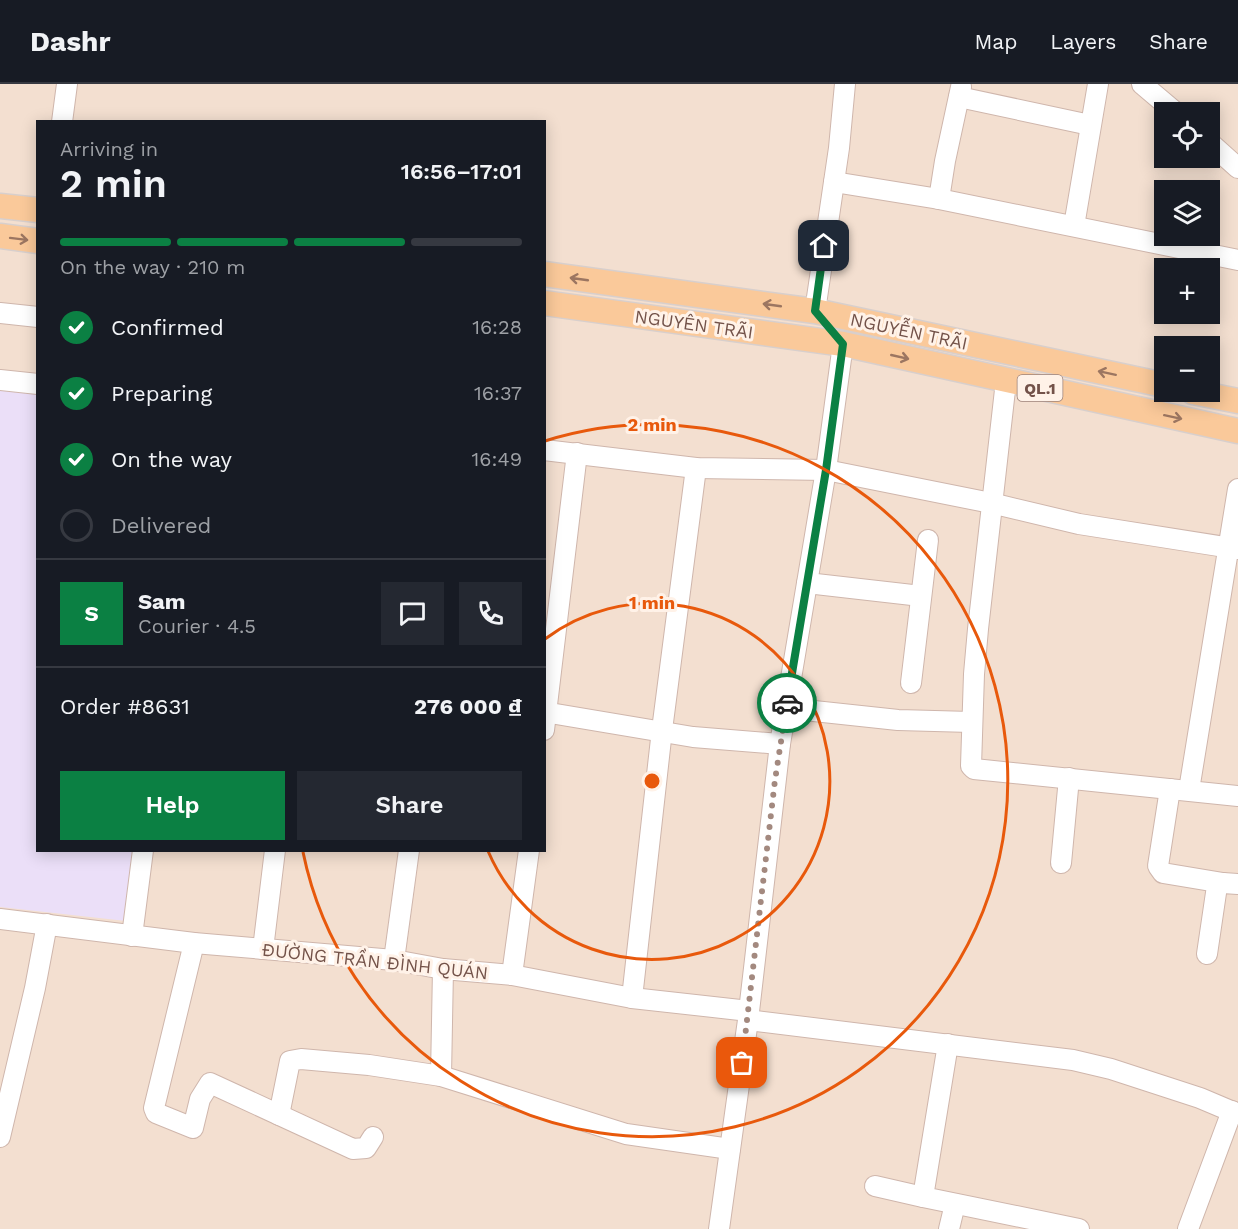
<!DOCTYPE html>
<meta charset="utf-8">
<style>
body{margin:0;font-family:"Work Sans",sans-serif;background:#242831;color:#f1f3f6;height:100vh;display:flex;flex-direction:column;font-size:22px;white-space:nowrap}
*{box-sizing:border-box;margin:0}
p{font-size:20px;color:#9ea1a6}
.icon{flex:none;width:33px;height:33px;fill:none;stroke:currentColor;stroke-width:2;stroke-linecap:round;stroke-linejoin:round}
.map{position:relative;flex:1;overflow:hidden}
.side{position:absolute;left:36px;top:36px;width:510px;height:732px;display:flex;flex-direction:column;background:#171b24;border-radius:0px;box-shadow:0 3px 15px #0003}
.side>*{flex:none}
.fabs{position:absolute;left:1154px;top:18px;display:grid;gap:12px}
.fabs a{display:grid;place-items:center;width:66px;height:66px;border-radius:0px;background:#171b24;box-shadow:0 3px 15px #0003;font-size:30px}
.pin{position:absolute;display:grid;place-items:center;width:51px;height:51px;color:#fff;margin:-26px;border-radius:12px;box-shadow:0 3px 9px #0006}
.courier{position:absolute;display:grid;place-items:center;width:60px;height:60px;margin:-30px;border:4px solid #0b8043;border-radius:50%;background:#fff;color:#222;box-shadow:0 2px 8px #0007}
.overview em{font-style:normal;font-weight:600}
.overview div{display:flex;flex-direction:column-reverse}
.overview{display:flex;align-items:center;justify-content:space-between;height:102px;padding:0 24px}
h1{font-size:39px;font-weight:600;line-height:45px}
.bar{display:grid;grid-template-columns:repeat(4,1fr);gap:9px 6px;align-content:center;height:72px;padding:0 24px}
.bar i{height:8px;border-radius:4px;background:#363941}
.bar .on{background:#0b8043}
.bar p{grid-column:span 4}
.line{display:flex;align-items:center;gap:15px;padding:0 24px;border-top:2px solid #363941}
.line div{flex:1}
.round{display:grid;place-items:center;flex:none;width:63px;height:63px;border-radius:0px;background:#242831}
ol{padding:0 24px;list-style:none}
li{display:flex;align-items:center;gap:18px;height:66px}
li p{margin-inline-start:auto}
li .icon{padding:6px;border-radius:50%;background:#0b8043;color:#fff;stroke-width:4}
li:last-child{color:#9ea1a6}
li i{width:33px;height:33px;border:3px solid #363941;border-radius:50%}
.action{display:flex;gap:12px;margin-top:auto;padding:12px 24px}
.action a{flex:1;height:69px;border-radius:0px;background:#0b8043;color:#fff;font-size:24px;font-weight:600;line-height:69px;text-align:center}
.action a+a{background:#242831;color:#f1f3f6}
header{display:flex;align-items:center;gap:36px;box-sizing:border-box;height:84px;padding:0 30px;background:#171b24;border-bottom:2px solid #363941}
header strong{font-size:28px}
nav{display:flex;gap:33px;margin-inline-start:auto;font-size:21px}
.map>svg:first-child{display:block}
.residential{fill:#f3dfd0;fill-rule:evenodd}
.education{fill:#ebdff8}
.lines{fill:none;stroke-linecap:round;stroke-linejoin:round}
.minor-casing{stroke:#cfb6ac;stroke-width:22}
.major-casing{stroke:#d8cfcc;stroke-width:27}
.minor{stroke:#fff;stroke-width:20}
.major{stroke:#fac99a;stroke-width:24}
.oneway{stroke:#9c7661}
.done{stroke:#a3897f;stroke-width:6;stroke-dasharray:0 10.8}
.route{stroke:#0b8043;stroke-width:8}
.ring{fill:none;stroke:#e8590c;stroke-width:3}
.labels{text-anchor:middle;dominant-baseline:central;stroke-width:6;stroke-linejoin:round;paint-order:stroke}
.shield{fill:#fff2e8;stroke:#9d8279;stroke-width:1.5}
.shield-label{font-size:16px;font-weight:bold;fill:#735249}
.street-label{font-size:18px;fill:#735249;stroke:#fff2e8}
.centre{fill:#e8590c;stroke:#fff2e8;stroke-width:3}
.ring-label{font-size:18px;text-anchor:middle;font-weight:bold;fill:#e8590c;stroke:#fff2e8;stroke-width:6;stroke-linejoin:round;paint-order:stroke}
</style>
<header>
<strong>Dashr</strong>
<nav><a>Map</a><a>Layers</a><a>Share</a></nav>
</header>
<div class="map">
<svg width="1238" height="1145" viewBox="0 0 1238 1145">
<rect width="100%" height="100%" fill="#fceee2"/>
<path class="residential" d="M 0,0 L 1238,0 L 1238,1145 L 0,1145 ZM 1164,28 L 1209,28 L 1209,74 L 1164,74 ZM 38,38 L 544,38 L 544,766 L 38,766 ZM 1164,106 L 1209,106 L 1209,152 L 1164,152 ZM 1164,184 L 1209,184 L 1209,230 L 1164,230 ZM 1164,262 L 1209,262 L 1209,308 L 1164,308 Z"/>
<path class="education" d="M 0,304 L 37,310 L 38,766 L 143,767 L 135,838 L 0,823 Z"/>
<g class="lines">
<defs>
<g id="minor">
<path d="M 1142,0 L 1175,28"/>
<path d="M 959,13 L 1090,41"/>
<path d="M 62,38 L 67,0"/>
<path d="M 1209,58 L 1238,84"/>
<path d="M 834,98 L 939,115 L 1238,176"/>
<path d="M 939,115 L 945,77 L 961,3"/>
<path d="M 1074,142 L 1098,0"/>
<path d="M 815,227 L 839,64 L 845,0"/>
<path d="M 0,229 L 38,233"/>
<path d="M 0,296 L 38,300"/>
<path d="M 1006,297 L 978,545 L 974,590 L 971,682 L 974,685 L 1238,712"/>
<path d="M 544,366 L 696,384 L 826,386 L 991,419 L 1079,440 L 1238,465"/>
<path d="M 807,499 L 921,512"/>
<path d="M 911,599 L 928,456"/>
<path d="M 786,624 L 898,636 L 971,638"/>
<path d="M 544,628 L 693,653 L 780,660"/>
<path d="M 544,646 L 577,369"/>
<path d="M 1170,705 L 1158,782 L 1163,789 L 1223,799"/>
<path d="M 1189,706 L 1238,405"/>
<path d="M 1061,779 L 1069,694"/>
<path d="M 0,835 L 194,859 L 394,876 L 443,885 L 512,891 L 632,914 L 749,927"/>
<path d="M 132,852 L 143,766"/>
<path d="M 194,859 L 154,1024 L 156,1029 L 193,1044 L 200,1015 L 210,999 L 353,1065 L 366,1064 L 373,1053"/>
<path d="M 263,865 L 275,766"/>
<path d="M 1207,870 L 1217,802 L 1223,799 L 1238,800"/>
<path d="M 394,876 L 409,766"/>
<path d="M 512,891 L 529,766"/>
<path d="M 632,914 L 662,646 L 696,384"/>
<path d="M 748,936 L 1073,976 L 1111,985 L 1200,1014 L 1238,1030"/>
<path d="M 948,960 L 923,1113 L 1079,1145"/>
<path d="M 441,992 L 443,885"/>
<path d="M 279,1031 L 290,977 L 301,975 L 369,981 L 441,992 L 626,1050 L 730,1065"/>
<path d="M 0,1053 L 35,904 L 47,840"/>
<path d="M 875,1102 L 923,1113"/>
<path d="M 719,1145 L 748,936 L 780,660 L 826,386 L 843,260"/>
<path d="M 949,1145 L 955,1120"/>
<path d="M 1188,1145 L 1232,1027"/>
</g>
<g id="major">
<path d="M 0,122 L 38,126"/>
<path d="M 0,152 L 38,157"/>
<path d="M 544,190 L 815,227 L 1164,301"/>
<path d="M 544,219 L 843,260 L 1238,347"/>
<path d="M 1193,308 L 1238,317"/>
</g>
</defs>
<use href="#minor" class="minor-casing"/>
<use href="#major" class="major-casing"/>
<use href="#minor" class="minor"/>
<use href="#major" class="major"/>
</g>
<defs><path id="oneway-shaft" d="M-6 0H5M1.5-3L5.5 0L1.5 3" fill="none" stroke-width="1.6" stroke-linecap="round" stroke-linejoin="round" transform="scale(1.5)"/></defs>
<g class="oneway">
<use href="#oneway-shaft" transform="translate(19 155) rotate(7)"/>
<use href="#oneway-shaft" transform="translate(579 195) rotate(-172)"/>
<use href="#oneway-shaft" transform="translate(772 221) rotate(-172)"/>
<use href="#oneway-shaft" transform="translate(900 273) rotate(13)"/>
<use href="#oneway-shaft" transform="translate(1107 289) rotate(-168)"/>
<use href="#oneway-shaft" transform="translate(1173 333) rotate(12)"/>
</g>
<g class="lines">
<path class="done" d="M 742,979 L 775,696 L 787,619"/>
<path class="route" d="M 787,619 L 826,386 L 843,260 L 815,227 L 824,162"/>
</g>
<g class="ring">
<path d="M545 555A178 178 0 1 1 488 767"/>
<path d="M545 357A356 356 0 1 1 303 768"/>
</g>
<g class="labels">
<rect class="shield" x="1017.5" y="291" width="45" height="26" rx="4.5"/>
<g class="shield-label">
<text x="1040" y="304">QL.1</text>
</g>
<g class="street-label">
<text transform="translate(694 240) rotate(8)">NGUYÊN TRÃI</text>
<text transform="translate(909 247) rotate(12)">NGUYỄN TRÃI</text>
<text transform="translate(375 877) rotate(6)">ĐƯỜNG TRẦN ĐÌNH QUÁN</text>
</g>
</g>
<circle cx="652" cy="697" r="9" class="centre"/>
<g class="ring-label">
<text x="652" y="347">2 min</text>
<text x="652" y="525">1 min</text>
</g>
</svg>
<div class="fabs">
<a><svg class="icon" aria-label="locate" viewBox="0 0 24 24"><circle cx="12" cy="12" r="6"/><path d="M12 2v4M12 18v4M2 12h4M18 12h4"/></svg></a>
<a><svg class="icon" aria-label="layers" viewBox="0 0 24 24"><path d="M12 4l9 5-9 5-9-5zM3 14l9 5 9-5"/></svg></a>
<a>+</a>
<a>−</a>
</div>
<div class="pin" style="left:742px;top:979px;background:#ea580c"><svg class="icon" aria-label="bag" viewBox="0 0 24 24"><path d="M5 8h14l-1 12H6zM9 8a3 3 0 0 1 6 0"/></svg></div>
<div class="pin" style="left:824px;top:162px;background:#1f2937"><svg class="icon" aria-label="home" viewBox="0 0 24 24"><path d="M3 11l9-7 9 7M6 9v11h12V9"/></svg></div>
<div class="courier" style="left:787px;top:619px"><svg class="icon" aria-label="car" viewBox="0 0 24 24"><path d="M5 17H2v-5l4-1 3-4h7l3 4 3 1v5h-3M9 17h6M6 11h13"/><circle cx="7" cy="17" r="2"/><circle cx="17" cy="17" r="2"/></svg></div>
<section class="side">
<div class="overview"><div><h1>2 min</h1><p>Arriving in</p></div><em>16:56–17:01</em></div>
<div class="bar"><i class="on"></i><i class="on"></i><i class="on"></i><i></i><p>On the way · 210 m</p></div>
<ol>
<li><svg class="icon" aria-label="check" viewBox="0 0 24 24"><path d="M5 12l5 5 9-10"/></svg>Confirmed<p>16:28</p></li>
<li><svg class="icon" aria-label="check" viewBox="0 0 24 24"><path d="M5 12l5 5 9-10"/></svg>Preparing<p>16:37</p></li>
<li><svg class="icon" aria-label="check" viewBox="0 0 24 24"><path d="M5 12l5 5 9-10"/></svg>On the way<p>16:49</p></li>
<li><i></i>Delivered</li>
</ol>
<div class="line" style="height:108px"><b class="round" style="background:#0b8043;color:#fff">S</b><div><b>Sam</b><p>Courier · 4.5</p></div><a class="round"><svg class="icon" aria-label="chat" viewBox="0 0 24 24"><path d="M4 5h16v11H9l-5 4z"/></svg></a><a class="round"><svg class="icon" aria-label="phone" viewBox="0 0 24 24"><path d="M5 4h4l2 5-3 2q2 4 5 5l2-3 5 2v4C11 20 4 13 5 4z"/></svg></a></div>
<div class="line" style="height:78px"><div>Order #8631</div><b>276 000 ₫</b></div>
<div class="action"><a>Help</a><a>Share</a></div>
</section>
</div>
